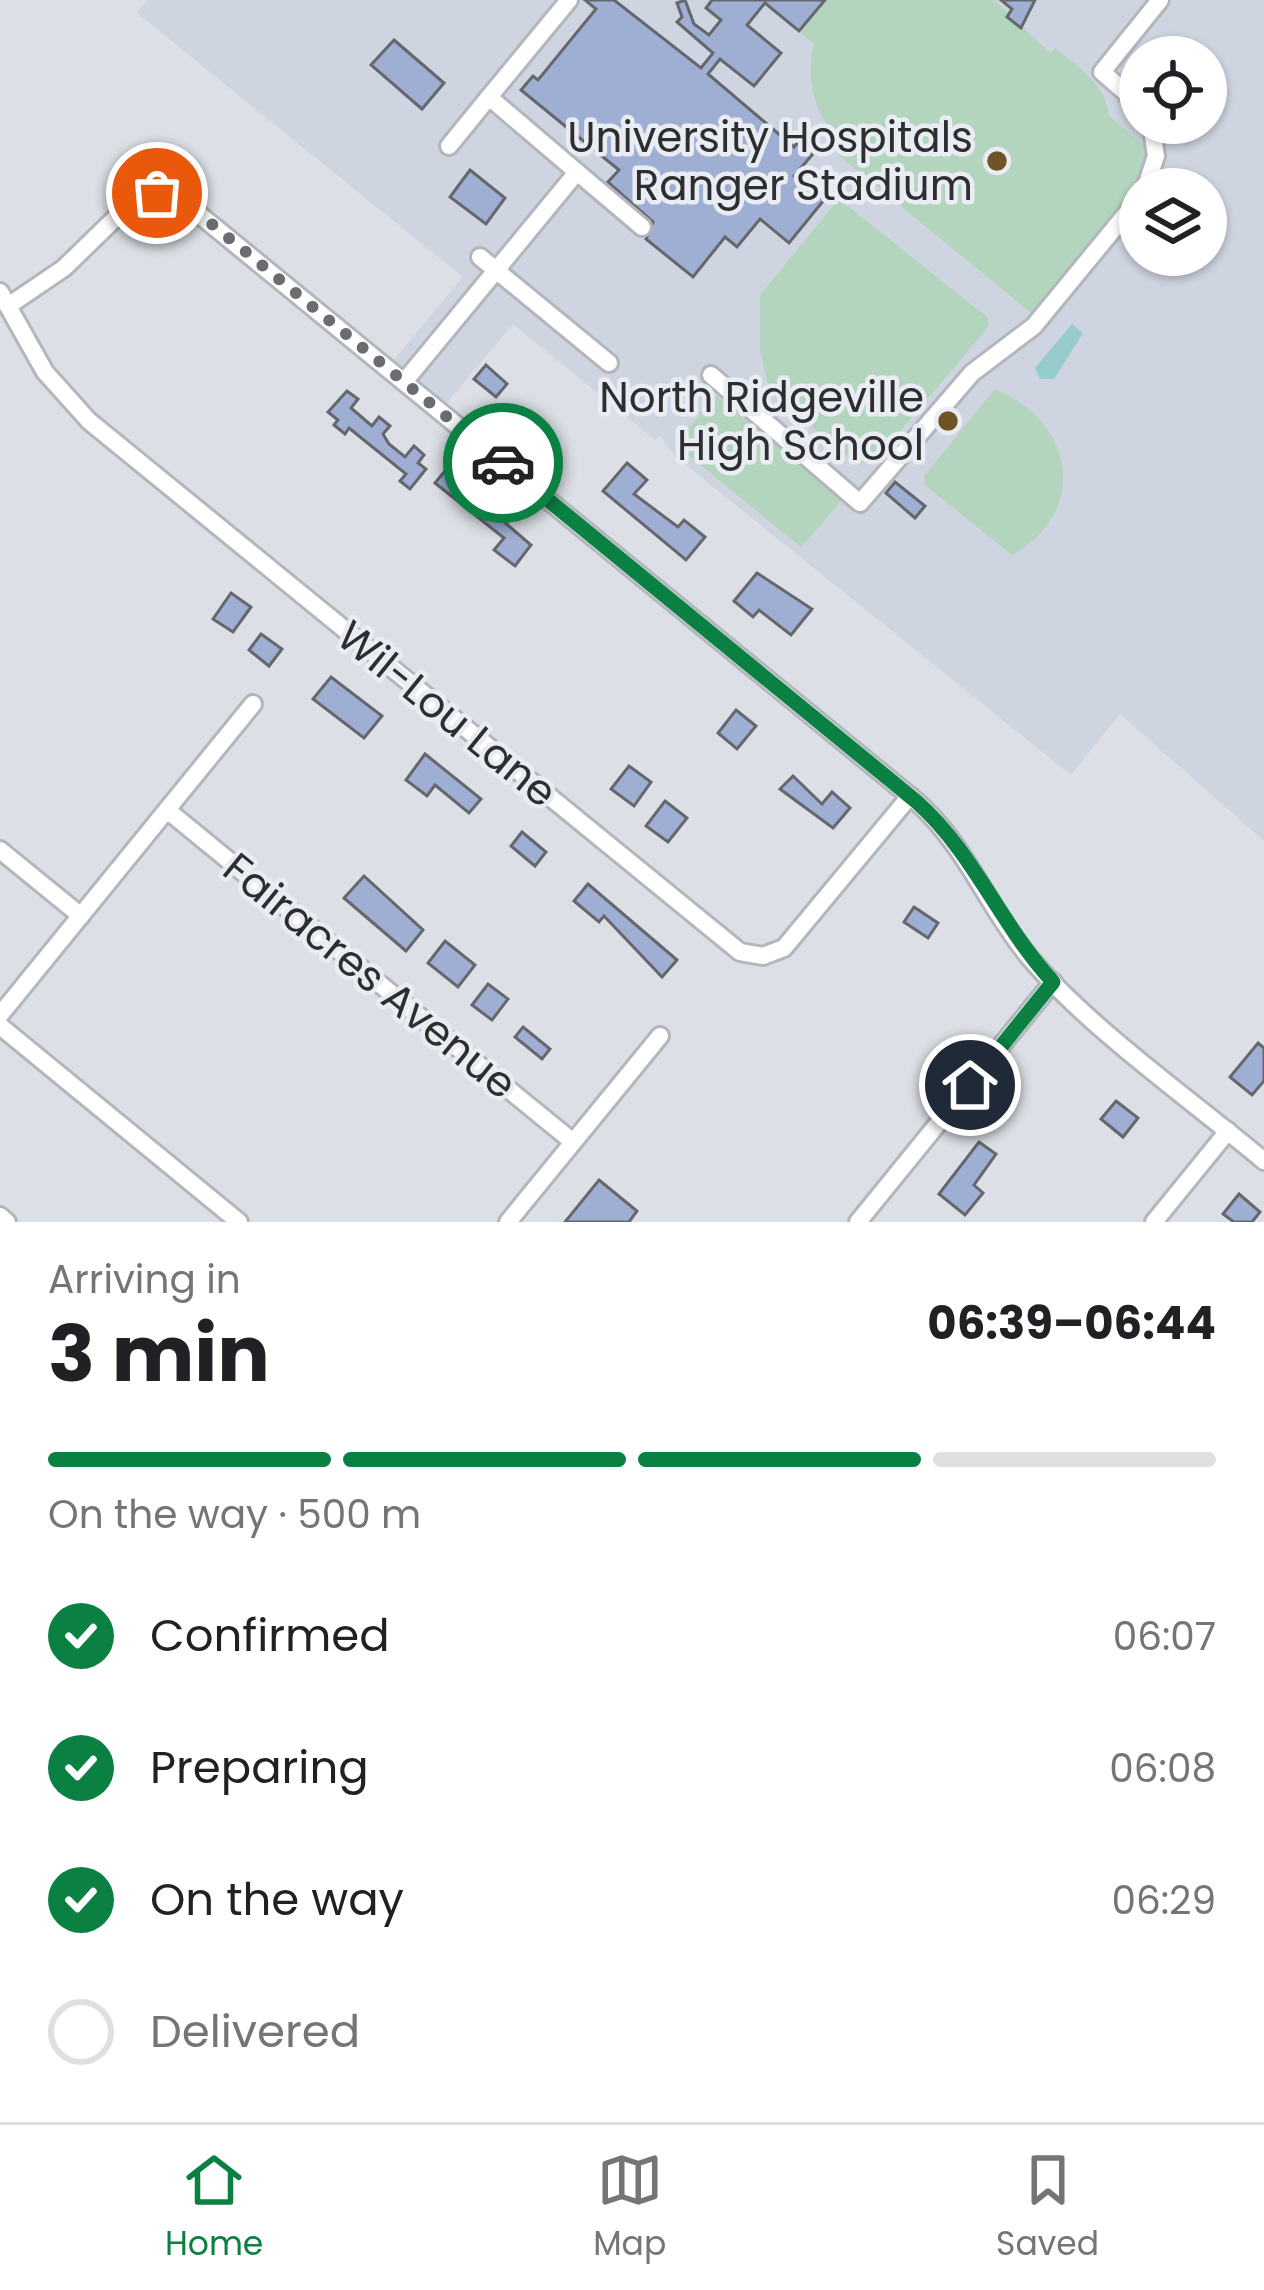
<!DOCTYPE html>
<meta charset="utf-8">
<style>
body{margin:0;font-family:Poppins,sans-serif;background:#f6f6f6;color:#202124;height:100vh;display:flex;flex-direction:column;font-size:45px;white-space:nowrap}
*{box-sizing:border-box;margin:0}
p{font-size:39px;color:#757577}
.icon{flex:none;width:66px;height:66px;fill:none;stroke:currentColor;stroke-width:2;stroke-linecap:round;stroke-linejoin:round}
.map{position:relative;height:1222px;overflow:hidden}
.details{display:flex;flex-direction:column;background:#fff;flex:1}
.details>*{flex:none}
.controls{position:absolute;left:1119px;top:36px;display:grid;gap:24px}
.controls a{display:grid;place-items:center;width:108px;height:108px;border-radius:50%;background:#fff;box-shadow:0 3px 9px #0004;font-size:60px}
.pin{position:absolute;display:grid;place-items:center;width:102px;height:102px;color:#fff;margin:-51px;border:6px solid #fff;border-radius:50%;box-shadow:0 3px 12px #0007}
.courier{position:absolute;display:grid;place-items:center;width:120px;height:120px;margin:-60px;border:9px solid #0b8043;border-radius:50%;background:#fff;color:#222;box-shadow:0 3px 15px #0007}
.head em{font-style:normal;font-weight:700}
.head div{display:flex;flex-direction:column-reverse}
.head{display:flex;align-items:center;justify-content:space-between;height:204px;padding:0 48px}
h1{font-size:78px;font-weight:700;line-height:90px}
.bar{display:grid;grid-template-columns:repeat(4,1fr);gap:18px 12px;align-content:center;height:144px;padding:0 48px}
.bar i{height:15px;border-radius:9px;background:#e0e0e0}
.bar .selected{background:#0b8043}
.bar p{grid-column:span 4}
ol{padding:0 48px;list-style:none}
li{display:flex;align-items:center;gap:36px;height:132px}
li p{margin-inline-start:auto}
li .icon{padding:12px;border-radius:50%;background:#0b8043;color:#fff;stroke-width:4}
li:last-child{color:#757577}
li i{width:66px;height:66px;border:6px solid #e0e0e0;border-radius:50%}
.tabs{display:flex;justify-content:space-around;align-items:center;height:168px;border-top:3px solid #e0e0e0;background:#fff;font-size:33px;color:#757577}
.tabs a{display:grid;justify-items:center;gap:6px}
.tabs .selected{color:#0b8043}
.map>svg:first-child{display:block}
.built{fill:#ced4e0;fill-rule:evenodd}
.green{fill:#b3d4bd}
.water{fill:#96ccce}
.building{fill:#9faed3;stroke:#65676d;stroke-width:3}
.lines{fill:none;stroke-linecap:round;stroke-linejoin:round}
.minor-casing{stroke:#b4b6bd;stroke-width:22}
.minor{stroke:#fff;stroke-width:16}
.done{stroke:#6a6c6f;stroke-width:12;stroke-dasharray:0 21.6}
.route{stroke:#0b8043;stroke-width:15}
.poi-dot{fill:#705327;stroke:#e9ecf3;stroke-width:4.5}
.labels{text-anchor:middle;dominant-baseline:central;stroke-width:9;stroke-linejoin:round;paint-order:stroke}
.poi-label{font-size:42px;fill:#2d2e30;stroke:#e9ecf3;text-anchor:end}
.street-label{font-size:42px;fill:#2d2e30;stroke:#e9ecf3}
</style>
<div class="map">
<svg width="1264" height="1222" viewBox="0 0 1264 1222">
<rect width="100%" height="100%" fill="#dcdfe5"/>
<path class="built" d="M 148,0 L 1264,0 L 1264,841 L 1120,714 L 1071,775 L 676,457 L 660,436 L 655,440 L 513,324 L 444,406 L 391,363 L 463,277 L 137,13 ZM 1140,57 L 1206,57 L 1206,123 L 1140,123 ZM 1140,189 L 1206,189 L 1206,255 L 1140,255 Z"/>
<g class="green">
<path d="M 825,0 L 994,0 L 1050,53 L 1055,48 C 1080,68 1105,83 1109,116 L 1150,150 L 1137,190 L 1035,316 L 838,155 L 846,145 C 815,119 805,82 814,44 L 799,31 Z"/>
<path d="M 839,199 L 987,317 L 989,326 L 887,447 L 859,465 L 770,393 L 760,350 L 760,295 Z"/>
<path d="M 995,389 C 1073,421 1091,510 1012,555 L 925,485 L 924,476 Z"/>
<path d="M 715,395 L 840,497 L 840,503 L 801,547 L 676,445 Z"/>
</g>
<path class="water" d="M 1072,324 L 1083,333 L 1054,379 L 1040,379 L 1035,368 Z"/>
<g class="building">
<path d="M 585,0 L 614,0 L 701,68 L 713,53 L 677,22 L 682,17 L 677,3 L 685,0 L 694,24 L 709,35 L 721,20 L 706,8 L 712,0 L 825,0 L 799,31 L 765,3 L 747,25 L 781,53 L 754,86 L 720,59 L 708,74 L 794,147 L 797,143 L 812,155 L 794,176 L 824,200 L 789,243 L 760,219 L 737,247 L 725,237 L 693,277 L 646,239 L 653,222 L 608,182 L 619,170 L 521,90 L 533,76 L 538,80 L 596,9 Z"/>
<path d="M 1001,0 L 1035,0 L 1021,28 L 1007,17 L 1012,9 Z"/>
<path d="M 394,40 L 444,83 L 422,109 L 371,65 Z"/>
<path d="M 470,170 L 505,198 L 486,224 L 450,197 Z"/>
<path d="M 486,365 L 507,384 L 496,397 L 474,379 Z"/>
<path d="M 347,391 L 358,399 L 351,408 L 372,426 L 379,417 L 390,426 L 383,434 L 389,444 L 405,457 L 414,446 L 424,455 L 418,463 L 426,469 L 410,489 L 400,481 L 406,474 L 349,428 L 345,434 L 334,425 L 338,420 L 328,412 Z"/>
<path d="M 627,463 L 647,480 L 634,494 L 678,527 L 684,520 L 705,537 L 686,560 L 603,491 Z"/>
<path d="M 445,471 L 531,545 L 515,566 L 494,550 L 504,538 L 435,483 Z"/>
<path d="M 895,482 L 925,506 L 915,518 L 886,493 Z"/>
<path d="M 757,573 L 812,609 L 791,635 L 759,610 L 753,617 L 734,601 Z"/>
<path d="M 231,593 L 251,607 L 233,632 L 213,619 Z"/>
<path d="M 261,634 L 282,649 L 269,666 L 249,650 Z"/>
<path d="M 331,677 L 382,716 L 364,738 L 313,699 Z"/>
<path d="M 736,710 L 756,726 L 737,749 L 718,733 Z"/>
<path d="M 425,754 L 481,799 L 469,813 L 435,785 L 427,796 L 406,780 Z"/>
<path d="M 629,766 L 651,782 L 634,806 L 611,789 Z"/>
<path d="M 793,776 L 822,804 L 832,792 L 850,808 L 833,828 L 780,789 Z"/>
<path d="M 665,801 L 687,818 L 668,842 L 646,826 Z"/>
<path d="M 522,832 L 546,852 L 535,866 L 511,846 Z"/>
<path d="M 364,876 L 423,930 L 406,951 L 344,898 Z"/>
<path d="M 588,884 L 677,960 L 662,977 L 604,916 L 599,922 L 574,901 Z"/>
<path d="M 914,907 L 938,923 L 928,938 L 904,922 Z"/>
<path d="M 445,941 L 475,965 L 458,987 L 428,963 Z"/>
<path d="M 488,984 L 508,999 L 492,1020 L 472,1005 Z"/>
<path d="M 523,1027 L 550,1049 L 542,1059 L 515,1037 Z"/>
<path d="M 1258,1043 L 1264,1048 L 1264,1081 L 1252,1095 L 1230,1077 Z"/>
<path d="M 1116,1101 L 1138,1118 L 1123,1137 L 1101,1119 Z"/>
<path d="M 979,1142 L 996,1154 L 974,1185 L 983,1193 L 965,1215 L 939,1194 Z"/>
<path d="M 599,1180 L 637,1211 L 629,1222 L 565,1222 Z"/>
<path d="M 1239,1194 L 1260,1212 L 1252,1222 L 1234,1222 L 1223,1214 Z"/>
</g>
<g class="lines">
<defs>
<g id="minor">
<path d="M 1140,105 L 1102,72 L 1160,0"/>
<path d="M 449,146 L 489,97"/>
<path d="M 577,172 L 642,227"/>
<path d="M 1145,189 L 1156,156 L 1151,123"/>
<path d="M 480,257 L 609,363"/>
<path d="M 0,292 L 45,372 L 89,421 L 740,952 L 763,956 L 784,948 L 910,796"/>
<path d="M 8,306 L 64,268 L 135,199 L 157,193 L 179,198 L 917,802 C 967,847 987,906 1029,957 C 1090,1029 1190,1099 1264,1161"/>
<path d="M 711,375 L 860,503 L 972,373 L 1034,326 L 1140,197"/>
<path d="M 404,382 L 577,172 L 489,97 L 569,0"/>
<path d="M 167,810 L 573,1142"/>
<path d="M 0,850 L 81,916"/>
<path d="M 0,1015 L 253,704"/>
<path d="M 0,1026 L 239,1222"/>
<path d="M 0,1216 L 7,1222"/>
<path d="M 508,1222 L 660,1036"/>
<path d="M 858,1222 L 1053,982"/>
<path d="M 1154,1222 L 1228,1131"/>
</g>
</defs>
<use href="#minor" class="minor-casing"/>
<use href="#minor" class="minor"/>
</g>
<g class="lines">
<path class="done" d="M 157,193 L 185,202 L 503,463"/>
<path class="route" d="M 503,463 L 917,802 C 975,854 1001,926 1053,982 L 970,1085"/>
</g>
<g class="poi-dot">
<circle cx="997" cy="161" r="12"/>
<circle cx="948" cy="421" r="12"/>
</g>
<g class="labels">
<g class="poi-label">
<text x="973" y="137">University Hospitals<tspan x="973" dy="48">Ranger Stadium</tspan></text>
<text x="924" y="397">North Ridgeville<tspan x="924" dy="48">High School</tspan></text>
</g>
<g class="street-label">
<text transform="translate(447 714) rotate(39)">Wil-Lou Lane</text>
<text transform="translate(370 976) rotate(39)">Fairacres Avenue</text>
</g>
</g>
</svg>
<div class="controls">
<a><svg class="icon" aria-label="locate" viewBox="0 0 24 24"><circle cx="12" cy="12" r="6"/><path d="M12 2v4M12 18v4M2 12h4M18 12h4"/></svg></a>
<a><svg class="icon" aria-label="layers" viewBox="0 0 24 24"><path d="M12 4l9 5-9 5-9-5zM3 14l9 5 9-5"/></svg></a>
</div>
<div class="pin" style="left:157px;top:193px;background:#ea580c"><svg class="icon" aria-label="bag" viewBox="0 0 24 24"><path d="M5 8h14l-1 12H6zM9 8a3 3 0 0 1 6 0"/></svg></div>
<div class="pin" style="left:970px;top:1085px;background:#1f2937"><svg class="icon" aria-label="home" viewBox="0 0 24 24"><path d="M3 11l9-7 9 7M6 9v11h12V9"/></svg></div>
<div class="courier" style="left:503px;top:463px"><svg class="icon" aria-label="car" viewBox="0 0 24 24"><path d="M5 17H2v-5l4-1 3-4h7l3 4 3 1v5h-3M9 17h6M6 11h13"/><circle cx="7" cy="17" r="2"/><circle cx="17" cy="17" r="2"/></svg></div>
</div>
<section class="details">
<div class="head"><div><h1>3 min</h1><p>Arriving in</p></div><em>06:39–06:44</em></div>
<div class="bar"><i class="selected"></i><i class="selected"></i><i class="selected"></i><i></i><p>On the way · 500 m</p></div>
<ol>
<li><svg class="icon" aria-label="check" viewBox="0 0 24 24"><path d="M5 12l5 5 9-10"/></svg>Confirmed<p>06:07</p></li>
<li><svg class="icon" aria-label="check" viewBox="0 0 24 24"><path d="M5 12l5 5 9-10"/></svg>Preparing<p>06:08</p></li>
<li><svg class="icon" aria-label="check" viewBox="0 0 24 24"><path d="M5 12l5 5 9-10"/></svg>On the way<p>06:29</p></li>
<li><i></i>Delivered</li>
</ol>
</section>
<nav class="tabs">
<a class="selected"><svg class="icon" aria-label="home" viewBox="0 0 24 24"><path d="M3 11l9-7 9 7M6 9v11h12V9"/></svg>Home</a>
<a><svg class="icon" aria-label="map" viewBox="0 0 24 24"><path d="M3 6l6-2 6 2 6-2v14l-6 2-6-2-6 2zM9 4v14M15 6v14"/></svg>Map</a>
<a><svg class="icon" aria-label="saved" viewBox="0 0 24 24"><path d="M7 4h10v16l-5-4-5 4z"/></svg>Saved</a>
</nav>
